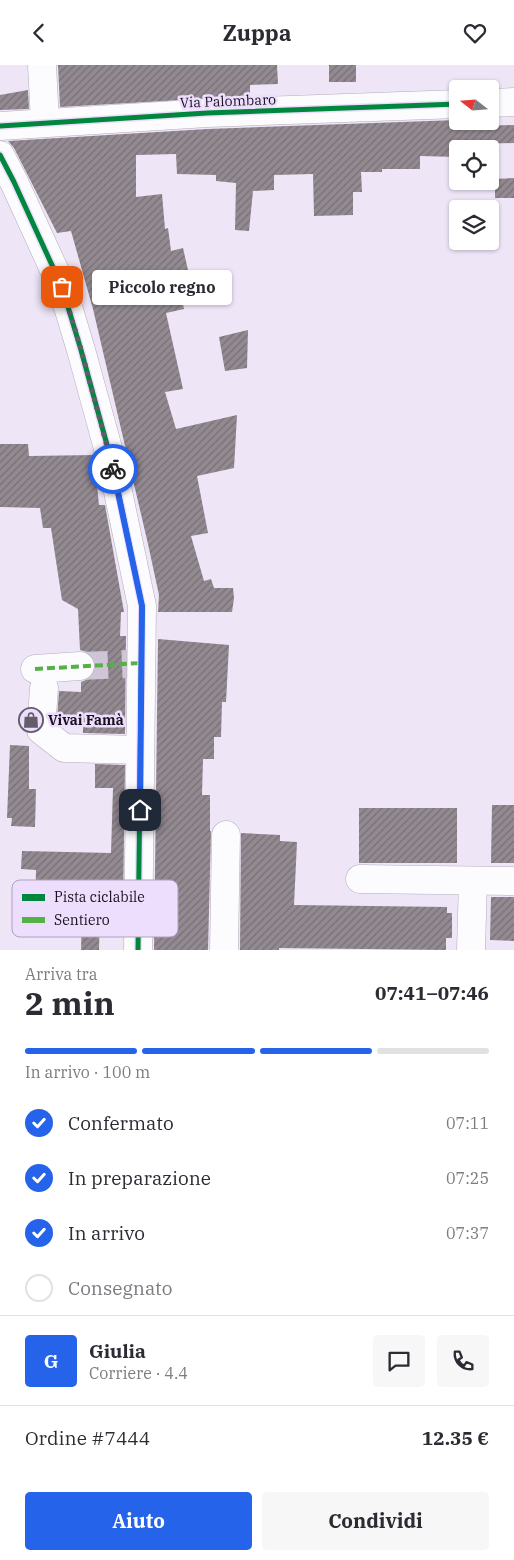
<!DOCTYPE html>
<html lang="it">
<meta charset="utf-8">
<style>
body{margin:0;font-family:"IBM Plex Serif",serif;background:#f7f7f7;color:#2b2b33;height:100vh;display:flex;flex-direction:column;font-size:19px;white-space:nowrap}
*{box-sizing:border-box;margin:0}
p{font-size:16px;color:#7c7c81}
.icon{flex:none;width:28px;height:28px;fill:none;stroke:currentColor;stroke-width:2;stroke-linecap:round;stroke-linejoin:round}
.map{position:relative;height:885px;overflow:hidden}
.details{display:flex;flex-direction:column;background:#fff;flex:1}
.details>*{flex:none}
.needle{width:32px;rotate:287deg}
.tools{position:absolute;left:449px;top:15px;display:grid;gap:10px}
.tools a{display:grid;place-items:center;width:50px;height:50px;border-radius:5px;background:#fff;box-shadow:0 1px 4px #0004;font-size:25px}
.pin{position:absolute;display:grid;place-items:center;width:42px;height:42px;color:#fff;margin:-21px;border-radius:10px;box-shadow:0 2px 8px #0006}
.courier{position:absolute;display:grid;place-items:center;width:50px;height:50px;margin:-25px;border:4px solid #2563eb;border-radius:50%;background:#fff;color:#222;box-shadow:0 1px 6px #0007}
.bubble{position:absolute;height:35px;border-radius:5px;background:#fff;box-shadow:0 1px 4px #0004;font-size:16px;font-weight:800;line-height:35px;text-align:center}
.headline em{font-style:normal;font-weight:800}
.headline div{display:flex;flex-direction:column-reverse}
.headline{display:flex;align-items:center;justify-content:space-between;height:85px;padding:0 25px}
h1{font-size:32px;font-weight:800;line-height:38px}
.bar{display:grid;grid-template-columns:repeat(4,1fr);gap:8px 5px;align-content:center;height:60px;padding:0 25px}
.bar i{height:6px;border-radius:4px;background:#e1e1e2}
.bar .active{background:#2563eb}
.bar p{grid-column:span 4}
.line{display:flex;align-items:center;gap:12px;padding:0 25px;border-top:1px solid #e1e1e2}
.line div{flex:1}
.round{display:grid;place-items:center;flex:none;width:52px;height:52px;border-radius:5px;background:#f7f7f7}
ol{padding:0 25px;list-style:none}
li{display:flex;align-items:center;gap:15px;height:55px}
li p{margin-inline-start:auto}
li .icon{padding:5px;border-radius:50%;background:#2563eb;color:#fff;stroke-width:4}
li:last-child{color:#7c7c81}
li i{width:28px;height:28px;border:2px solid #e1e1e2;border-radius:50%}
.action{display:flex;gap:10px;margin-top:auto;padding:10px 25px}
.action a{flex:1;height:58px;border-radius:5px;background:#2563eb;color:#fff;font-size:20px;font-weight:800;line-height:58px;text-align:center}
.action a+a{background:#f7f7f7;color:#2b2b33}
header{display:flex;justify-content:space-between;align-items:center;height:65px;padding:0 25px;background:#fff;font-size:22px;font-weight:800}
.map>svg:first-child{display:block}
.building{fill:url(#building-hatch)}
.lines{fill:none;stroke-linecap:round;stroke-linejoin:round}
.minor-tunnel{stroke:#cec5d6;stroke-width:28;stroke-dasharray:28 14;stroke-linecap:butt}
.minor-casing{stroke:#b4adba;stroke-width:29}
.minor{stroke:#fcfbfe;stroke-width:28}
.quiet{stroke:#55b145;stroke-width:4;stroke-dasharray:8 4;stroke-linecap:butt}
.cycleway-casing{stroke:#eedefe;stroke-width:8}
.cycleway{stroke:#00873e;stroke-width:5}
.done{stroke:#635c69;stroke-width:5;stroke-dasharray:0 9}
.route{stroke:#2563eb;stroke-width:6}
.labels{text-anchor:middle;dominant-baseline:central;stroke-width:5;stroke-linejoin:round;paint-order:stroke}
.street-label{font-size:14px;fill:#18121d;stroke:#eedefe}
.poi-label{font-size:14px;font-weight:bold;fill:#18121d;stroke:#eedefe;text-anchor:start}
.key{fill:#eedefe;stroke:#aea1ba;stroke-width:1}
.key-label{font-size:14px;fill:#18121d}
</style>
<header><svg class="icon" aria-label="back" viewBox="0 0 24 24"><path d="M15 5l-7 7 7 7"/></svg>Zuppa<svg class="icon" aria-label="heart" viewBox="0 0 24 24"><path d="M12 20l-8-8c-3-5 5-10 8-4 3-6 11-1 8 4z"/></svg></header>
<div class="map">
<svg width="514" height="885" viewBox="0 0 514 885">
<defs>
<pattern id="building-hatch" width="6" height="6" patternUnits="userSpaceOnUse" patternTransform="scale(1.25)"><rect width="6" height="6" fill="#938991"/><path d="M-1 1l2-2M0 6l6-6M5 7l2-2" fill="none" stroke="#776f76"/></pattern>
</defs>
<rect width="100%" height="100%" fill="#eee5f7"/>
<g class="building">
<path d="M 58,0 L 277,0 L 278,19 L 250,20 L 250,31 L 60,42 Z"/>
<rect x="329" y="0" width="27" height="17"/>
<path d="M 28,25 L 29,44 L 0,45 L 0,30 Z"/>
<path d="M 458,55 L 458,56 L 481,56 L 481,61 L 514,60 L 514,78 L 481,79 L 481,84 L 458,84 L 458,92 L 420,91 L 420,104 L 382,104 L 382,107 L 361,107 L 362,127 L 353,127 L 353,150 L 314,151 L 313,109 L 274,110 L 274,125 L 253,126 L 249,166 L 235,165 L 236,118 L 216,116 L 216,110 L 177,109 L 176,89 L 136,90 L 136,132 L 162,129 L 165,164 L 168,163 L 171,186 L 183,183 L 188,205 L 176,207 L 184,244 L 166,248 L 183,324 L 165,327 L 176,364 L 237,350 L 234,403 L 197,411 L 208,468 L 191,471 L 204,516 L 211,514 L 214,523 L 233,523 L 234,533 L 232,547 L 158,547 L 159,530 L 148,479 L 93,244 L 71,166 L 57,168 L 14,83 L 8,76 L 208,64 Z"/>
<path d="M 514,113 L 514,133 L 495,133 L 495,114 Z"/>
<path d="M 248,265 L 247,303 L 225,306 L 219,272 Z"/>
<path d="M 0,379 L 28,379 L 29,391 L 94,390 L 99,440 L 105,440 L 124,547 L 121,547 L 120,571 L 126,571 L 125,669 L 83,668 L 83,655 L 57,654 L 59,626 L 81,627 L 81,617 L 88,614 L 94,608 L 96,599 L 93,592 L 87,587 L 80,585 L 78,544 L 62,535 L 51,463 L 43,463 L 40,443 L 0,442 Z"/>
<path d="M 158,574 L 229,580 L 226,637 L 222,637 L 221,672 L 214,672 L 214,694 L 203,694 L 202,730 L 210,730 L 210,766 L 211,766 L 208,885 L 154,885 Z"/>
<path d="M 10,680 L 29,681 L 29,724 L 36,724 L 35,762 L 11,761 L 12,753 L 7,753 Z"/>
<path d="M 95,699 L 125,700 L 123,842 L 100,841 L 99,885 L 81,885 L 82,852 L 35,851 L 36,805 L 21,804 L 22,786 L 111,788 L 113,723 L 95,723 Z"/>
<path d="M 492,740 L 514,740 L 514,798 L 491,798 Z"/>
<rect x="359" y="743" width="98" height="55"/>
<path d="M 241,768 L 280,770 L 280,776 L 297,777 L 294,840 L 447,842 L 447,848 L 452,848 L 452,873 L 446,873 L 446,885 L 279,883 L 279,885 L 240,885 Z"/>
<path d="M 491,832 L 514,832 L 514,876 L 490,875 Z"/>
</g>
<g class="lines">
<path class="minor-tunnel" d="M 80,601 L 130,599"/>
<defs>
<g id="minor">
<path d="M 42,0 L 45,57"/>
<path d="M 490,38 L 514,37"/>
<path d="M 0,61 L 207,48 L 458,39"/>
<path d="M 0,90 L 14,117 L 62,222 L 81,285 L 112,398 L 142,541 L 138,885"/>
<path d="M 35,604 L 80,601"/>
<path d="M 44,623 L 41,665 L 64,683 L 140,685"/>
<path d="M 360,814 L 514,816"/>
<path d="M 224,885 L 226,770"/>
<path d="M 471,885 L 473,816"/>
</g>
</defs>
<use href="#minor" class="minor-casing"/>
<use href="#minor" class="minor"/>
<path class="quiet" d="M 35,604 L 141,598"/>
<defs>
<g id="cycleway">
<path d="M 0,61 L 207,48 L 458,39"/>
<path d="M 0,90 L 14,117 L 62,222 L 81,285 L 112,398 L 142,541 L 138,885"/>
</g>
</defs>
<use href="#cycleway" class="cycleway-casing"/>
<use href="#cycleway" class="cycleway"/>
</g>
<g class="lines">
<path class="done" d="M 62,222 L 81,284 L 113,404"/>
<path class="route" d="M 113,404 L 142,541 L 140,745"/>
</g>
<defs>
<symbol id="shop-ring" viewBox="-11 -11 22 22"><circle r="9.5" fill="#eedefe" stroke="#635c69" stroke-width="1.5"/><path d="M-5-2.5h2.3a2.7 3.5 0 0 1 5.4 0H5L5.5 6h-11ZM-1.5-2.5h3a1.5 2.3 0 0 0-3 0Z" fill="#635c69"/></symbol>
</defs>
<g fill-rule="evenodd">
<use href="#shop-ring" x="17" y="641" width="28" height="28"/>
</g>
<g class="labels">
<g class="street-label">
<text transform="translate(228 36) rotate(-2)">Via Palombaro</text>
</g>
<g class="poi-label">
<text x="48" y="655">Vivai Famà</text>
</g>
</g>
<rect x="12" y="815" width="166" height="57" rx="8" class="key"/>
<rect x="22" y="829" width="23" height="7" fill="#00873e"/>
<rect x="22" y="852" width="23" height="6" fill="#55b145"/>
<g class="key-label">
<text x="54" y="837">Pista ciclabile</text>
<text x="54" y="860">Sentiero</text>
</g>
</svg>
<div class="tools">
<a><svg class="needle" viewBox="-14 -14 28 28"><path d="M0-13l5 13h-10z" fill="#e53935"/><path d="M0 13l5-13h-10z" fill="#7c7c81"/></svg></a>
<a><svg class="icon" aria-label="locate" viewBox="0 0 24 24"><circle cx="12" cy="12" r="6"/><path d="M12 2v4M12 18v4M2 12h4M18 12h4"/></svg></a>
<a><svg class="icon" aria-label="layers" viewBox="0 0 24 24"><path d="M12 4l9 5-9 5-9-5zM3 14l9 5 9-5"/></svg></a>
</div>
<div class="pin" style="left:62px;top:222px;background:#ea580c"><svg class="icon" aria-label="bag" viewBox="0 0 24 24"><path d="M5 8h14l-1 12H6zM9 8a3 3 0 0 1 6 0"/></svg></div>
<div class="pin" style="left:140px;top:745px;background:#1f2937"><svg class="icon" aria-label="home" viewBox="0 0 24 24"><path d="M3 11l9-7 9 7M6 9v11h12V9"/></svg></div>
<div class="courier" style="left:113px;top:404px"><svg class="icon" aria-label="bike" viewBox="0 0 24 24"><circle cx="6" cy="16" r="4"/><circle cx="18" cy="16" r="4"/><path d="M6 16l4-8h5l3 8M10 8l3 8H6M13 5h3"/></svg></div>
<div class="bubble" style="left:92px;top:205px;width:140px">Piccolo regno</div>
</div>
<section class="details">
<div class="headline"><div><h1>2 min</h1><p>Arriva tra</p></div><em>07:41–07:46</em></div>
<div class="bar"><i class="active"></i><i class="active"></i><i class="active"></i><i></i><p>In arrivo · 100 m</p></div>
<ol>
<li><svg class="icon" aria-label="check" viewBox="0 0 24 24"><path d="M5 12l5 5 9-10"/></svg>Confermato<p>07:11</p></li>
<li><svg class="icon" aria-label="check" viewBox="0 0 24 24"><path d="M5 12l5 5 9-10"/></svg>In preparazione<p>07:25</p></li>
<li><svg class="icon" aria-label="check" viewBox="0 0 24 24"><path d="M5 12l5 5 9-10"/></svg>In arrivo<p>07:37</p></li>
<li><i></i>Consegnato</li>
</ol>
<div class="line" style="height:90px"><b class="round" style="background:#2563eb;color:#fff">G</b><div><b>Giulia</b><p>Corriere · 4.4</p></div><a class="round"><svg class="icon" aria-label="chat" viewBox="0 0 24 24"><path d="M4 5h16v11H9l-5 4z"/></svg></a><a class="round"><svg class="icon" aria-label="phone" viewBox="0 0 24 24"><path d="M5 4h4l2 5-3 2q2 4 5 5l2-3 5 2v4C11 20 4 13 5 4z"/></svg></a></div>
<div class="line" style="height:65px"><div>Ordine #7444</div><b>12.35 €</b></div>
<div class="action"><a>Aiuto</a><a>Condividi</a></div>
</section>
